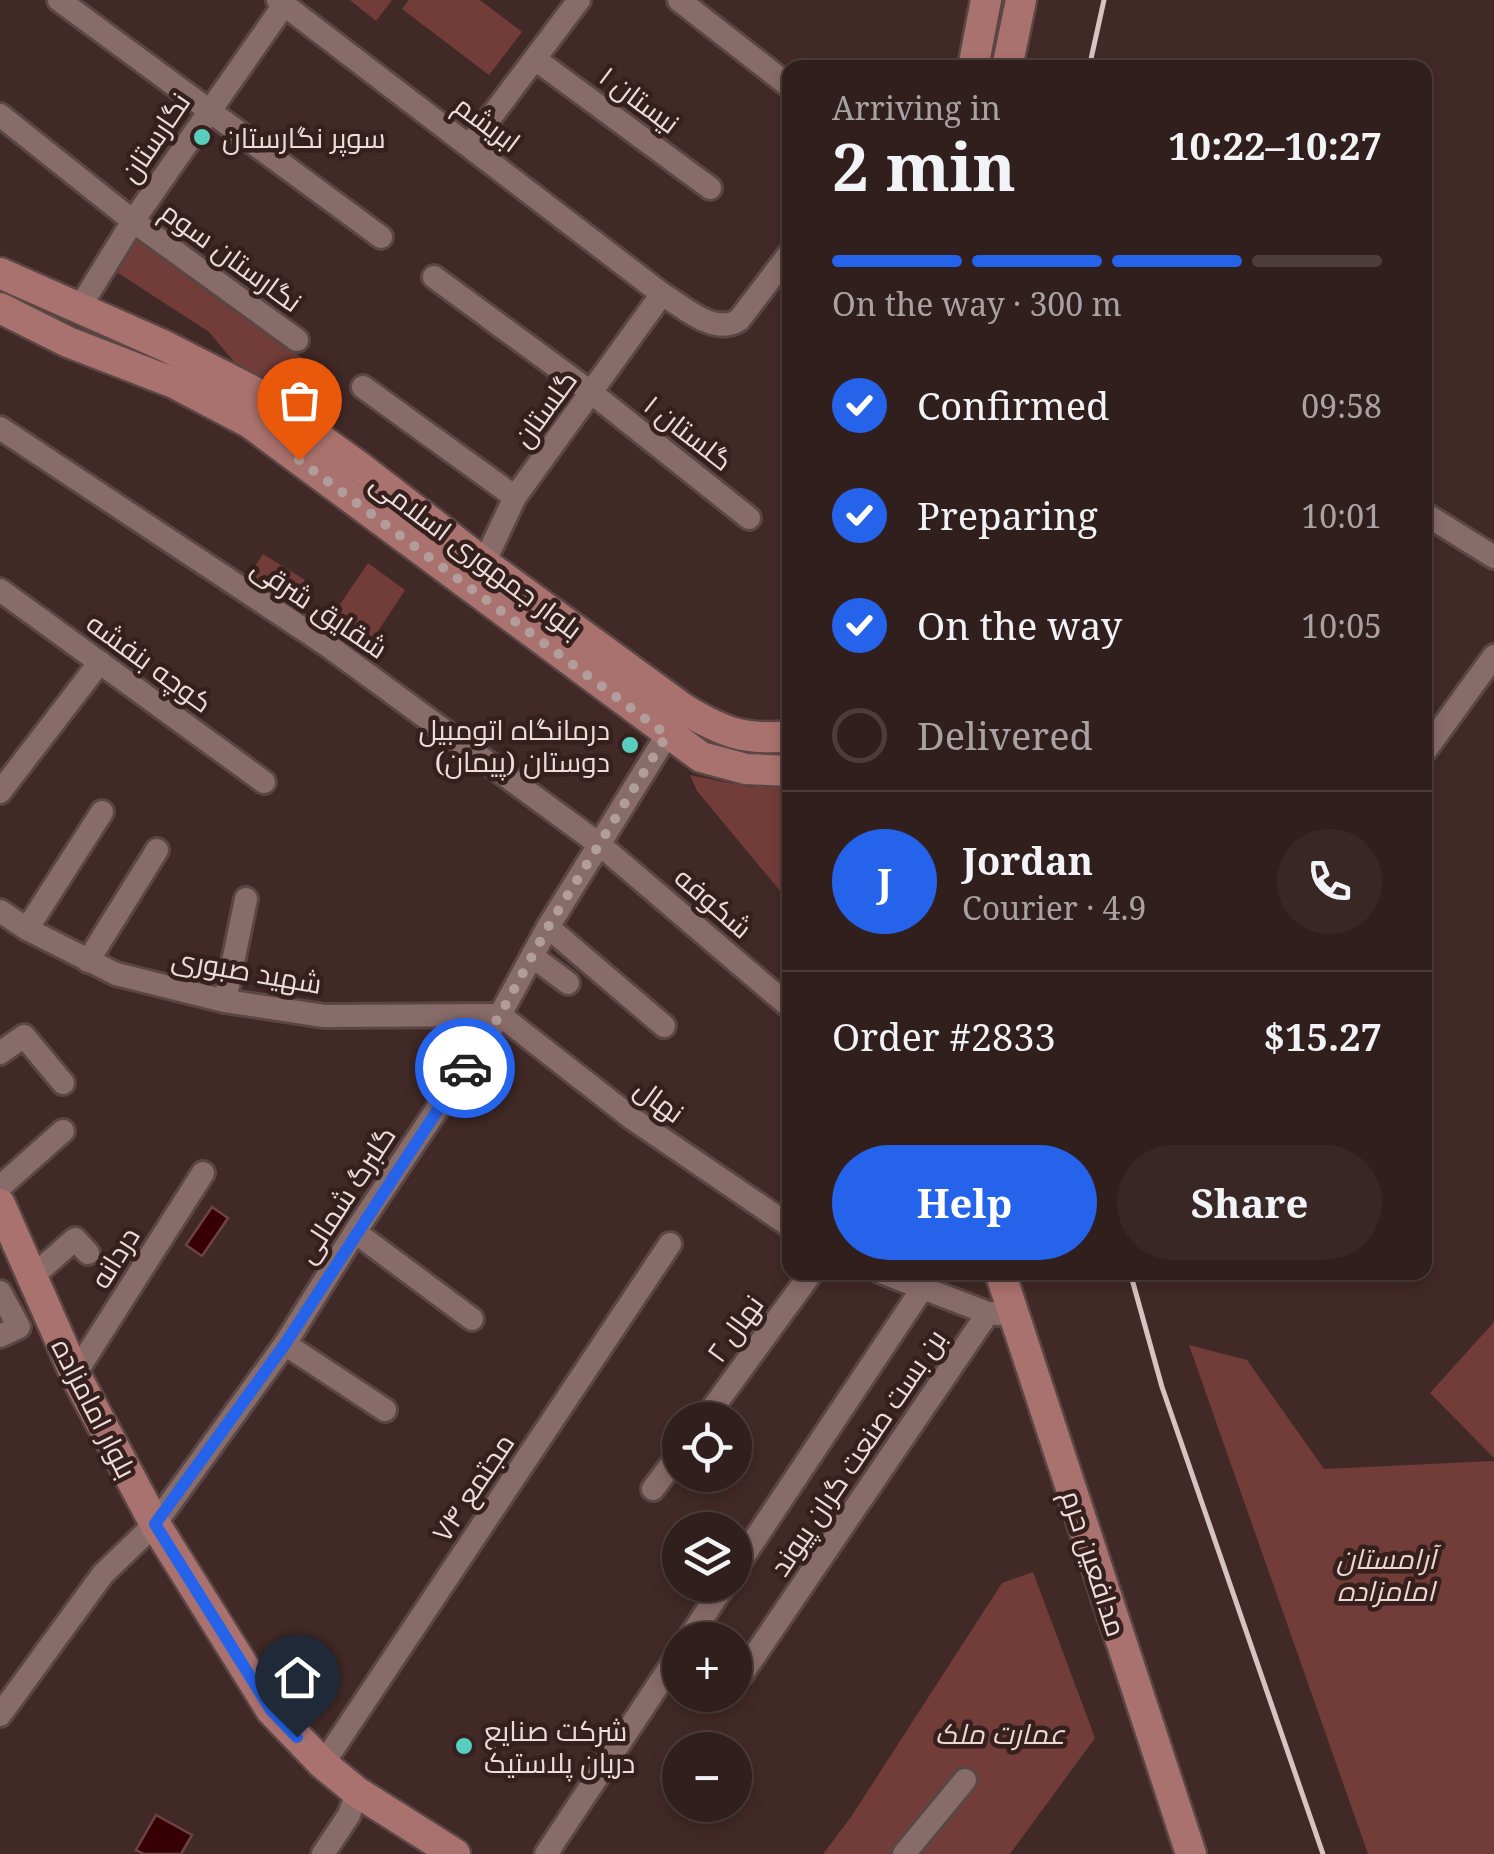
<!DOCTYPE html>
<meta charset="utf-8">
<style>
body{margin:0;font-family:"Noto Serif",Cairo,serif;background:#392726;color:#f1f3f6;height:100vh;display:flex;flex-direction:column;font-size:38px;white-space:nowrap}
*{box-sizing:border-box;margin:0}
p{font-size:32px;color:#a8a2a4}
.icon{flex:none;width:55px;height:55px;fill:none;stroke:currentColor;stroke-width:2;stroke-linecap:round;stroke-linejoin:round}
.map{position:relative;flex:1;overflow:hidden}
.details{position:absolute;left:782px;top:60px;width:650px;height:1220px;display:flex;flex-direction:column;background:#311f1d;border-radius:20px;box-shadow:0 5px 15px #0003,0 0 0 2px #4c3d3b}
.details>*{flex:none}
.controls{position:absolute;left:662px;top:1402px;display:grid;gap:20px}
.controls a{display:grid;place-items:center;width:90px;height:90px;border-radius:50%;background:#311f1d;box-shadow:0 5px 15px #0003,0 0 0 2px #4c3d3b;font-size:50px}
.pin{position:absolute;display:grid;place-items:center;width:85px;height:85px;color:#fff;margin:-102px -42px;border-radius:50% 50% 50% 0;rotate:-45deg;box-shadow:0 0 10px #0007}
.pin .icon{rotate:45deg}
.courier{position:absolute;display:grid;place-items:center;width:100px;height:100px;margin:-50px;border:8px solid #2563eb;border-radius:50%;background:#fff;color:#222;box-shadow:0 2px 12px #0007}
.overview em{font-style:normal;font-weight:700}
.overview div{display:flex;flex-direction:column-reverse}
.overview{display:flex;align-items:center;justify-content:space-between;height:170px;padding:0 50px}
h1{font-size:65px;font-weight:700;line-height:75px}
.bar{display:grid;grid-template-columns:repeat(4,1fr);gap:15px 10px;align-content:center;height:120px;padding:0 50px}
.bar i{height:12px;border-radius:8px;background:#4c3d3b}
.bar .active{background:#2563eb}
.bar p{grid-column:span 4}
.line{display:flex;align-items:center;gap:25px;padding:0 50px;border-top:2px solid #4c3d3b}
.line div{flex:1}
.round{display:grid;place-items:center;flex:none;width:105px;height:105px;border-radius:52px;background:#392726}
ol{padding:0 50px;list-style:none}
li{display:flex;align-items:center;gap:30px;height:110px}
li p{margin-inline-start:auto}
li .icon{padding:10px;border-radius:50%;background:#2563eb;color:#fff;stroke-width:4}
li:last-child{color:#a8a2a4}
li i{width:55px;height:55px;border:5px solid #4c3d3b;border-radius:50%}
.primary-button{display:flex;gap:20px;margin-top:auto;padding:20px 50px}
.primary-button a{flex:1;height:115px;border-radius:60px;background:#2563eb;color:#fff;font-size:40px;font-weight:700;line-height:115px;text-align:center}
.primary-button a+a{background:#392726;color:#f1f3f6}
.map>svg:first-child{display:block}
.green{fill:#723c39}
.water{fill:#370002;stroke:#6d4243;stroke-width:2.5}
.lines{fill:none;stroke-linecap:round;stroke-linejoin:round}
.minor-casing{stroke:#5a4645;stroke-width:28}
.major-casing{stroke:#5a4645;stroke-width:35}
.minor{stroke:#886c6a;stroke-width:22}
.major{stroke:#aa726e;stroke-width:30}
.rail{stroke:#d5c4c2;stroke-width:5}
.done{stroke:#b09d9c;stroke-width:10;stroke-dasharray:0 18}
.route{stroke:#2563eb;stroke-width:12}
.poi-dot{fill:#59cebf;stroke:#36201e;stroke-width:4}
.labels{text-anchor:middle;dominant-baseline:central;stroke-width:9;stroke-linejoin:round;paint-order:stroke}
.street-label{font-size:28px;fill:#ecdcdb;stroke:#36201e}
.poi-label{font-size:28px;fill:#ecdcdb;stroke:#36201e;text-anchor:start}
.park-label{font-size:28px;font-style:italic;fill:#efd6d3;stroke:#36201e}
</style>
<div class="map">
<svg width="1494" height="1854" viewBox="0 0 1494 1854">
<rect width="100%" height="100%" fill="#412927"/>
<g class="green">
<path d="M 350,0 L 392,0 L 376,21 Z"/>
<path d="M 409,0 L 480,0 L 522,32 L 489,75 L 402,9 Z"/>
<path d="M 138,235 L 305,360 L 300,374 L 279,401 L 246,376 L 209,332 L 115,271 Z"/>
<path d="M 263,554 L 305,580 L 292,601 L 250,574 Z"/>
<path d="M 368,563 L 405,590 L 365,651 L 326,625 Z"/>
<path d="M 690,775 L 748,787 L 790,787 L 790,903 L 697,791 Z"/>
<path d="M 1494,1322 L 1494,1458 L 1430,1393 Z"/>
<path d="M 1189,1345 L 1247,1360 L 1324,1469 L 1494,1461 L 1494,1854 L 1368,1854 Z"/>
<path d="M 1033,1572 L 1095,1738 L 1010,1854 L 823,1854 L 851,1817 L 1002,1583 Z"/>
</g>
<g class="water">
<path d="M 212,1207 L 228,1218 L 202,1256 L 186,1245 Z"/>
<path d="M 156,1815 L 192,1835 L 181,1854 L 144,1854 L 136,1850 Z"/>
</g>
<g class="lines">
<defs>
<g id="minor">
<path d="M 59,0 L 381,237"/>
<path d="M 278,0 L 662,294 C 684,307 714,336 739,320 L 790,253"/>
<path d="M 679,0 L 788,85"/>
<path d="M 535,59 L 710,188"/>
<path d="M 0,115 L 133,221 L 297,340"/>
<path d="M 469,146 L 579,0"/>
<path d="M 434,277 L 592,393 L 749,518"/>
<path d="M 80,307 L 133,221 L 284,5"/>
<path d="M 363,387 L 515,497"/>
<path d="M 0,428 L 327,645 L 599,844 L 790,1007"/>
<path d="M 1425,514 L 1494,557"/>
<path d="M 484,563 L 515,497 L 662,294"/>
<path d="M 0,590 L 264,782"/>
<path d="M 1425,751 L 1494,656"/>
<path d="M 0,792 L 100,662"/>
<path d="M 0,911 L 27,929 L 116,974 L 225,1001 L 324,1016 L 500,1015 L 633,1119 L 790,1226"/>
<path d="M 548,927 L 664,1026"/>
<path d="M 27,929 L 102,812"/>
<path d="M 532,956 L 568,983"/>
<path d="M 88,961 L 157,850"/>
<path d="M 225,1001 L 246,899"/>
<path d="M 0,1053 L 24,1036 L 63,1083"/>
<path d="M 0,1187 L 63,1131"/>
<path d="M 355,1232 L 472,1319"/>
<path d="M 881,1272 L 988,1313 L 1000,1314"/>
<path d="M 32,1277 L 75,1239 L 88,1253"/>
<path d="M 0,1292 L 19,1327 L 0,1336"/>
<path d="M 285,1344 L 385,1410"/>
<path d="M 75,1374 L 203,1173"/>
<path d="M 704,1420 L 812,1272"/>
<path d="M 653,1489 L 680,1453"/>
<path d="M 735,1569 L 922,1289"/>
<path d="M 688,1640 L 724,1585"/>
<path d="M 742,1674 L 988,1313"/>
<path d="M 0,1715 L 103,1574 L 155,1524 L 285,1344 L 355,1232 L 500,1015 L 548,927 L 667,735"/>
<path d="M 323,1764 L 670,1244"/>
<path d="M 323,1854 L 349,1815 L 357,1792"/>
<path d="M 546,1854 L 680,1652"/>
<path d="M 904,1854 L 965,1780"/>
</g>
<g id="major">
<path d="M 973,68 L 986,0"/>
<path d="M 1007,68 L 1021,0"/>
<path d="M 0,273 L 165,346 L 253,391 L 361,468 L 484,563 L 684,709 C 722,732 745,741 790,736"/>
<path d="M 0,308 L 68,342 L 174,383 L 250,423 L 701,757 L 746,769 L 790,771"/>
<path d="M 0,1204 L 75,1374 L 155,1524 L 271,1710 L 323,1764 L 357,1792 L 455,1854"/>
<path d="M 1000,1272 L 1191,1854"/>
</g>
</defs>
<use href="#minor" class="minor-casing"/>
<use href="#major" class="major-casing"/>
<use href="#minor" class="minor"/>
<use href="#major" class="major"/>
<g class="rail">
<path d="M 1089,68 L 1104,0"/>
<path d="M 1130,1272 L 1162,1387 L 1323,1854"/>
</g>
</g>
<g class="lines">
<path class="done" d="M 299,460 L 667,735 L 548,927 L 500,1015 L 465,1068"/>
<path class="route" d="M 297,1737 L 271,1710 L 155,1524 L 285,1344 L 465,1068"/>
</g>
<g class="poi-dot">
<circle cx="202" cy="137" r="10"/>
<circle cx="630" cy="745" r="10"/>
<circle cx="464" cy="1746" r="10"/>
</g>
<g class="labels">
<g class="street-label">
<text transform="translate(640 99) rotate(37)">نیستان ۱</text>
<text transform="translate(488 123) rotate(37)">ابریشم</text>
<text transform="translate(154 137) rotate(-56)">نگارستان</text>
<text transform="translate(232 256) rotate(36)">نگارستان سوم</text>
<text transform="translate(544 408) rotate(-54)">گلستان</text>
<text transform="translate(689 432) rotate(38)">گلستان ۱</text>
<text transform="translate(477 555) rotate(37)">بلوار جمهوری اسلامی</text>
<text transform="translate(320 607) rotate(34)">شقایق شرقی</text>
<text transform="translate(150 662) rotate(36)">کوچه بنفشه</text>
<text transform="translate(714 902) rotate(41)">شکوفه</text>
<text transform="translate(247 970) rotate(10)">شهید صبوری</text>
<text transform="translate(660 1100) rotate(36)">نهال</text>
<text transform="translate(345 1194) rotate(-57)">گلبرگ شمالی</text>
<text transform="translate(114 1257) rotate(-58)">دردانه</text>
<text transform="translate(734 1328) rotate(-54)">نهال ۲</text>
<text transform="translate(95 1408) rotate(63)">بلوار امامزاده</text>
<text transform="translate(857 1452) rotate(-56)">بن بست صنعت گران پیوند</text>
<text transform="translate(472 1487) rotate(-56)">مجتمع ۷۴</text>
<text transform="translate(1095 1563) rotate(72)">مدافعین حرم</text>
</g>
<g class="poi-label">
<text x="222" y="137">سوپر نگارستان</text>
<text x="610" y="729" text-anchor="end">درمانگاه اتومبیل<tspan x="610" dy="32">دوستان (پیمان)</tspan></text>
<text x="484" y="1730">شرکت صنایع<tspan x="484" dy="32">دریان پلاستیک</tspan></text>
</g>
<g class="park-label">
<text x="1386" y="1558">آرامستان<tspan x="1386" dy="32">امامزاده</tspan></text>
<text x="1000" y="1733">عمارت ملک</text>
</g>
</g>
</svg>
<div class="controls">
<a><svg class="icon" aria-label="locate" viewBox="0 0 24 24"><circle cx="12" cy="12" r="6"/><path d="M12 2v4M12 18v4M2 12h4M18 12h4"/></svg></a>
<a><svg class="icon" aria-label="layers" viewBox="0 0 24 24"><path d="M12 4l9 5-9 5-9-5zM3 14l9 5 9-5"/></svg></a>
<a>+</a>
<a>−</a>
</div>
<div class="pin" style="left:299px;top:460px;background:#ea580c"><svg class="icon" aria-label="bag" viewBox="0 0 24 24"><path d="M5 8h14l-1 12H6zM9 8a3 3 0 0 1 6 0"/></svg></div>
<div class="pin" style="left:297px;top:1737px;background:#1f2937"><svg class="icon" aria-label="home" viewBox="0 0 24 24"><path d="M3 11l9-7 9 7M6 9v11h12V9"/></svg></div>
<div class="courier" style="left:465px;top:1068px"><svg class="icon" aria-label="car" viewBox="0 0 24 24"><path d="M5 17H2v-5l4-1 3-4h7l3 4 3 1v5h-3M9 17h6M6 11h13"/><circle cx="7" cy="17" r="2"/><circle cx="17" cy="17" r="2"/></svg></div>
<section class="details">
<div class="overview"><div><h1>2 min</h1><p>Arriving in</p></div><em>10:22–10:27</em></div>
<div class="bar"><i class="active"></i><i class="active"></i><i class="active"></i><i></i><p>On the way · 300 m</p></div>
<ol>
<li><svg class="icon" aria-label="check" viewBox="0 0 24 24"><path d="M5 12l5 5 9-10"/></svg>Confirmed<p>09:58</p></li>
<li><svg class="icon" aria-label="check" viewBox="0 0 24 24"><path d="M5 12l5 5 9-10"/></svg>Preparing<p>10:01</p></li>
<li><svg class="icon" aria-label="check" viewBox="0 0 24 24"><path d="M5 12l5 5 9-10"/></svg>On the way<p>10:05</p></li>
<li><i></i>Delivered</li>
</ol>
<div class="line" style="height:180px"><b class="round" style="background:#2563eb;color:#fff">J</b><div><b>Jordan</b><p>Courier · 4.9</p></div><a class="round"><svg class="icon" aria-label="phone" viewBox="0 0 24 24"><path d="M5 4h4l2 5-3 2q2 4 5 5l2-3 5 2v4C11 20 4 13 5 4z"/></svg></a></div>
<div class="line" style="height:130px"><div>Order #2833</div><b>$15.27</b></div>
<div class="primary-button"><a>Help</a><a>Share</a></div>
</section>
</div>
